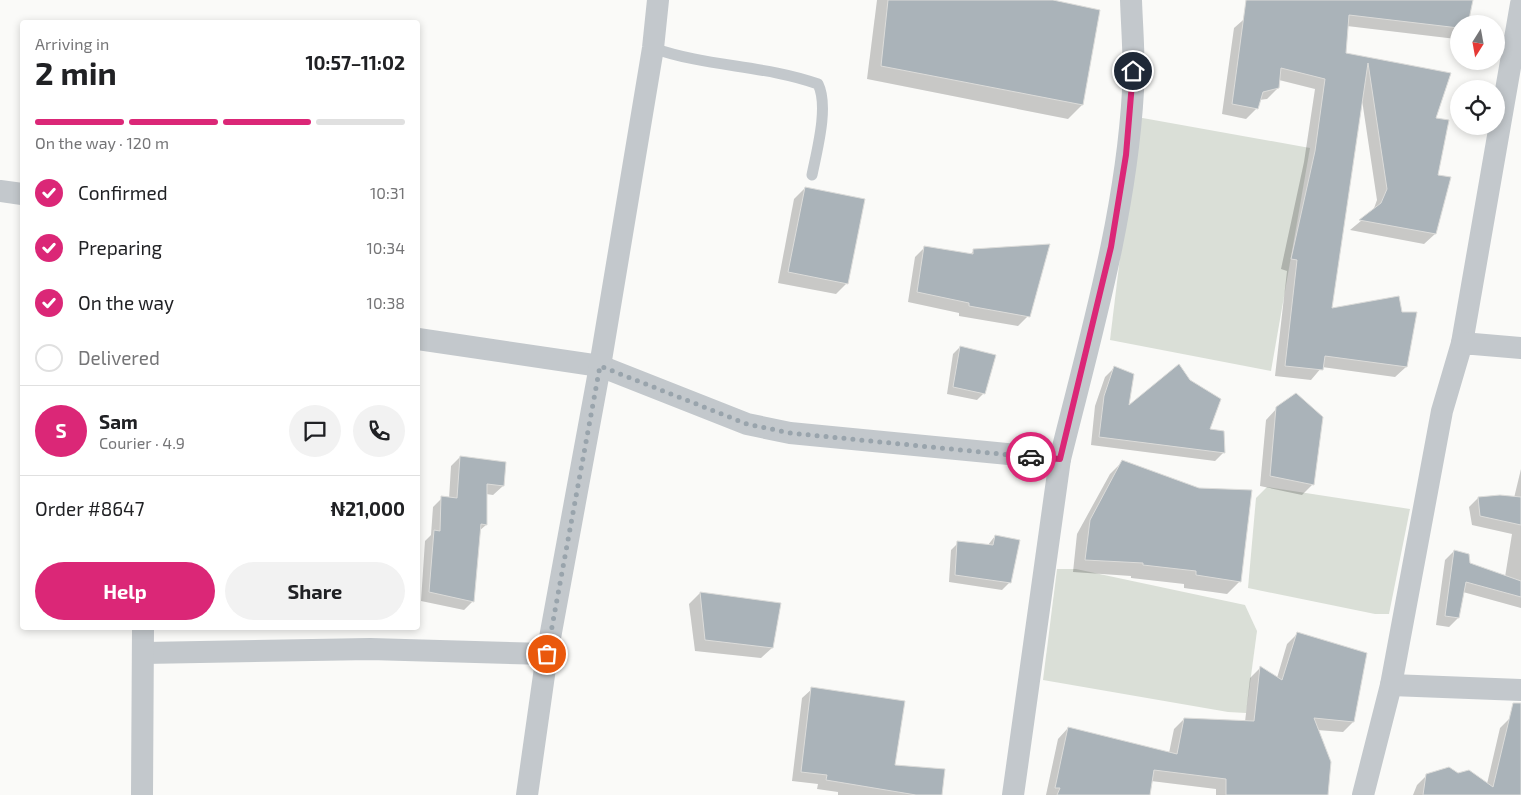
<!DOCTYPE html>
<meta charset="utf-8">
<style>
body{margin:0;font-family:"Exo 2",sans-serif;background:#f2f2f2;color:#202124;height:100vh;display:flex;flex-direction:column;font-size:19px;white-space:nowrap}
*{box-sizing:border-box;margin:0}
p{font-size:16px;color:#757577}
.icon{flex:none;width:28px;height:28px;fill:none;stroke:currentColor;stroke-width:2;stroke-linecap:round;stroke-linejoin:round}
.map{position:relative;flex:1;overflow:hidden}
.panel{position:absolute;left:20px;top:20px;width:400px;height:610px;display:flex;flex-direction:column;background:#fff;border-radius:5px;box-shadow:0 2px 8px #0003}
.panel>*{flex:none}
.needle{width:32px;rotate:191deg}
.buttons{position:absolute;left:1450px;top:15px;display:grid;gap:10px}
.buttons a{display:grid;place-items:center;width:55px;height:55px;border-radius:50%;background:#fff;box-shadow:0 2px 8px #0003;font-size:25px}
.pin{position:absolute;display:grid;place-items:center;width:42px;height:42px;color:#fff;margin:-21px;border:2px solid #fff;border-radius:50%;box-shadow:0 1px 5px #0007}
.courier{position:absolute;display:grid;place-items:center;width:50px;height:50px;margin:-25px;border:4px solid #db2777;border-radius:50%;background:#fff;color:#222;box-shadow:0 1px 6px #0007}
.headline em{font-style:normal;font-weight:700}
.headline div{display:flex;flex-direction:column-reverse}
.headline{display:flex;align-items:center;justify-content:space-between;height:85px;padding:0 15px}
h1{font-size:32px;font-weight:700;line-height:38px}
.bar{display:grid;grid-template-columns:repeat(4,1fr);gap:8px 5px;align-content:center;height:60px;padding:0 15px}
.bar i{height:6px;border-radius:4px;background:#e0e0e0}
.bar .active{background:#db2777}
.bar p{grid-column:span 4}
.line{display:flex;align-items:center;gap:12px;padding:0 15px;border-top:1px solid #e0e0e0}
.line div{flex:1}
.round{display:grid;place-items:center;flex:none;width:52px;height:52px;border-radius:26px;background:#f2f2f2}
ol{padding:0 15px;list-style:none}
li{display:flex;align-items:center;gap:15px;height:55px}
li p{margin-inline-start:auto}
li .icon{padding:5px;border-radius:50%;background:#db2777;color:#fff;stroke-width:4}
li:last-child{color:#757577}
li i{width:28px;height:28px;border:2px solid #e0e0e0;border-radius:50%}
.cta{display:flex;gap:10px;margin-top:auto;padding:10px 15px}
.cta a{flex:1;height:58px;border-radius:30px;background:#db2777;color:#fff;font-size:20px;font-weight:700;line-height:58px;text-align:center}
.cta a+a{background:#f2f2f2;color:#202124}
.map>svg:first-child{display:block}
.green{fill:#dadfd7}
.shadow{fill:#0003}
.building{fill:#aab3b9;stroke:#dcdcda}
.lines{fill:none;stroke-linecap:round;stroke-linejoin:round}
.service{stroke:#c3c8cc;stroke-width:11}
.minor{stroke:#c3c8cc;stroke-width:22}
.done{stroke:#99a4ac;stroke-width:5;stroke-dasharray:0 9}
.route{stroke:#db2777;stroke-width:6}
</style>
<div class="map">
<svg width="1521" height="795" viewBox="0 0 1521 795">
<rect width="100%" height="100%" fill="#fafaf8"/>
<g class="green">
<path d="M 1137,117 L 1310,148 L 1271,371 L 1110,340 Z"/>
<path d="M 1267,487 L 1410,509 L 1389,614 L 1375,614 L 1248,588 L 1256,498 Z"/>
<path d="M 1057,569 L 1076,569 L 1245,605 L 1257,631 L 1246,713 L 1228,712 L 1043,680 Z"/>
</g>
<g class="shadow">
<path d="M 877,0 L 1047,0 L 1099,11 L 1082,105 L 1068,119 L 867,79 Z"/>
<path d="M 1266,0 L 1472,0 L 1459,24 L 1459,36 L 1456,39 L 1347,26 L 1344,54 L 1449,74 L 1435,119 L 1437,176 L 1450,178 L 1435,234 L 1424,244 L 1350,230 L 1373,211 L 1377,200 L 1362,100 L 1331,310 L 1406,367 L 1395,377 L 1322,367 L 1311,380 L 1275,376 L 1287,271 L 1281,269 L 1304,162 L 1315,89 L 1279,80 L 1278,88 L 1267,99 L 1259,100 L 1257,108 L 1246,119 L 1222,114 L 1234,28 Z"/>
<path d="M 805,188 L 847,283 L 836,294 L 778,283 L 794,199 Z"/>
<path d="M 925,247 L 970,255 L 974,250 L 1028,316 L 1018,326 L 959,316 L 959,313 L 908,302 L 915,257 Z"/>
<path d="M 960,347 L 984,393 L 977,400 L 947,394 L 953,354 Z"/>
<path d="M 1114,368 L 1128,408 L 1208,430 L 1224,452 L 1215,461 L 1091,445 L 1095,406 L 1105,377 Z"/>
<path d="M 1277,408 L 1313,484 L 1302,495 L 1260,486 L 1266,420 Z"/>
<path d="M 460,457 L 503,486 L 493,495 L 486,494 L 486,525 L 479,531 L 473,601 L 464,610 L 421,601 L 425,541 L 431,535 L 433,507 L 442,498 L 449,499 L 451,466 Z"/>
<path d="M 1123,461 L 1240,581 L 1227,594 L 1184,588 L 1184,584 L 1131,578 L 1131,576 L 1073,572 L 1077,534 L 1110,474 Z"/>
<path d="M 1521,469 L 1521,608 L 1463,592 L 1458,618 L 1449,627 L 1436,625 L 1445,560 L 1454,551 L 1469,564 L 1505,577 L 1512,534 L 1472,525 L 1469,507 L 1478,498 L 1514,498 Z"/>
<path d="M 995,536 L 1010,582 L 1002,590 L 949,582 L 951,550 L 958,543 L 988,545 Z"/>
<path d="M 700,593 L 779,604 L 772,648 L 761,658 L 695,651 L 689,604 Z"/>
<path d="M 1297,634 L 1353,722 L 1343,732 L 1317,730 L 1326,795 L 1216,795 L 1216,789 L 1151,781 L 1148,795 L 1046,795 L 1058,739 L 1068,728 L 1169,753 L 1174,729 L 1184,719 L 1245,722 L 1250,678 L 1260,668 L 1277,678 L 1287,644 Z"/>
<path d="M 812,689 L 894,766 L 941,795 L 838,795 L 838,792 L 817,789 L 818,784 L 792,781 L 802,698 Z"/>
<path d="M 1510,718 L 1521,721 L 1521,795 L 1413,795 L 1417,785 L 1427,775 L 1458,775 L 1487,784 L 1500,728 Z"/>
</g>
<g class="building">
<path d="M 888,0 L 1053,0 L 1100,10 L 1083,105 L 881,66 Z"/>
<path d="M 1246,0 L 1473,0 L 1468,24 L 1459,24 L 1459,28 L 1349,15 L 1346,53 L 1451,73 L 1436,118 L 1449,120 L 1438,175 L 1451,177 L 1436,234 L 1359,220 L 1381,203 L 1387,189 L 1368,63 L 1332,308 L 1399,296 L 1402,312 L 1417,312 L 1407,367 L 1325,356 L 1323,370 L 1285,366 L 1297,260 L 1291,259 L 1315,151 L 1325,79 L 1281,68 L 1279,88 L 1263,92 L 1258,109 L 1232,104 Z"/>
<path d="M 805,187 L 865,199 L 848,284 L 788,272 Z"/>
<path d="M 1050,244 L 1030,317 L 969,306 L 969,303 L 917,292 L 924,246 L 973,254 L 973,249 Z"/>
<path d="M 960,346 L 996,355 L 985,394 L 953,387 Z"/>
<path d="M 1179,364 L 1190,380 L 1221,399 L 1210,429 L 1224,431 L 1225,453 L 1099,437 L 1104,396 L 1114,366 L 1134,374 L 1129,405 Z"/>
<path d="M 1296,393 L 1323,417 L 1314,485 L 1270,476 L 1276,407 Z"/>
<path d="M 460,456 L 506,462 L 504,486 L 487,484 L 487,525 L 481,524 L 474,602 L 429,592 L 434,530 L 440,531 L 441,496 L 457,498 Z"/>
<path d="M 1122,460 L 1199,488 L 1252,490 L 1241,582 L 1196,575 L 1196,571 L 1143,565 L 1143,563 L 1085,560 L 1090,520 Z"/>
<path d="M 1500,495 L 1521,497 L 1521,525 L 1480,516 L 1478,497 Z"/>
<path d="M 995,535 L 1020,540 L 1011,583 L 955,575 L 957,541 L 993,545 Z"/>
<path d="M 1454,550 L 1469,554 L 1470,563 L 1521,581 L 1521,597 L 1466,582 L 1459,618 L 1445,616 Z"/>
<path d="M 700,592 L 781,603 L 773,648 L 705,640 Z"/>
<path d="M 1297,632 L 1367,653 L 1354,722 L 1314,718 L 1331,762 L 1328,795 L 1226,795 L 1226,779 L 1154,770 L 1150,795 L 1057,795 L 1060,788 L 1055,788 L 1068,727 L 1177,754 L 1184,718 L 1254,721 L 1260,666 L 1282,680 Z"/>
<path d="M 811,687 L 905,701 L 895,765 L 945,769 L 942,795 L 916,795 L 826,780 L 827,775 L 801,772 Z"/>
<path d="M 1513,703 L 1521,703 L 1521,795 L 1423,795 L 1426,774 L 1449,767 L 1458,773 L 1469,770 L 1493,787 Z"/>
</g>
<g class="lines">
<path class="service" d="M 653,48 C 706,67 765,65 818,84 C 829,106 817,150 812,175"/>
<g class="minor">
<path d="M 0,191 L 22,194"/>
<path d="M 418,339 L 600,366 L 747,424 L 790,433 L 1060,459 C 1090,338 1126,216 1133,91 C 1135,61 1132,30 1131,0"/>
<path d="M 1462,343 L 1521,4"/>
<path d="M 144,653 L 370,649 L 547,654"/>
<path d="M 1391,685 L 1521,690"/>
<path d="M 142,795 L 143,628"/>
<path d="M 527,795 L 547,654 L 600,366 L 653,48 L 658,0"/>
<path d="M 1013,795 L 1060,459"/>
<path d="M 1363,795 L 1391,685 L 1442,411 L 1462,343 L 1521,348"/>
</g>
</g>
<g class="lines">
<path class="done" d="M 547,654 L 600,366 L 747,424 L 790,433 L 1031,457"/>
<path class="route" d="M 1031,457 L 1060,459 L 1111,247 L 1126,155 L 1133,71"/>
</g>
</svg>
<div class="buttons">
<a><svg class="needle" viewBox="-14 -14 28 28"><path d="M0-13l5 13h-10z" fill="#e53935"/><path d="M0 13l5-13h-10z" fill="#757577"/></svg></a>
<a><svg class="icon" aria-label="locate" viewBox="0 0 24 24"><circle cx="12" cy="12" r="6"/><path d="M12 2v4M12 18v4M2 12h4M18 12h4"/></svg></a>
</div>
<div class="pin" style="left:547px;top:654px;background:#ea580c"><svg class="icon" aria-label="bag" viewBox="0 0 24 24"><path d="M5 8h14l-1 12H6zM9 8a3 3 0 0 1 6 0"/></svg></div>
<div class="pin" style="left:1133px;top:71px;background:#1f2937"><svg class="icon" aria-label="home" viewBox="0 0 24 24"><path d="M3 11l9-7 9 7M6 9v11h12V9"/></svg></div>
<div class="courier" style="left:1031px;top:457px"><svg class="icon" aria-label="car" viewBox="0 0 24 24"><path d="M5 17H2v-5l4-1 3-4h7l3 4 3 1v5h-3M9 17h6M6 11h13"/><circle cx="7" cy="17" r="2"/><circle cx="17" cy="17" r="2"/></svg></div>
<section class="panel">
<div class="headline"><div><h1>2 min</h1><p>Arriving in</p></div><em>10:57–11:02</em></div>
<div class="bar"><i class="active"></i><i class="active"></i><i class="active"></i><i></i><p>On the way · 120 m</p></div>
<ol>
<li><svg class="icon" aria-label="check" viewBox="0 0 24 24"><path d="M5 12l5 5 9-10"/></svg>Confirmed<p>10:31</p></li>
<li><svg class="icon" aria-label="check" viewBox="0 0 24 24"><path d="M5 12l5 5 9-10"/></svg>Preparing<p>10:34</p></li>
<li><svg class="icon" aria-label="check" viewBox="0 0 24 24"><path d="M5 12l5 5 9-10"/></svg>On the way<p>10:38</p></li>
<li><i></i>Delivered</li>
</ol>
<div class="line" style="height:90px"><b class="round" style="background:#db2777;color:#fff">S</b><div><b>Sam</b><p>Courier · 4.9</p></div><a class="round"><svg class="icon" aria-label="chat" viewBox="0 0 24 24"><path d="M4 5h16v11H9l-5 4z"/></svg></a><a class="round"><svg class="icon" aria-label="phone" viewBox="0 0 24 24"><path d="M5 4h4l2 5-3 2q2 4 5 5l2-3 5 2v4C11 20 4 13 5 4z"/></svg></a></div>
<div class="line" style="height:65px"><div>Order #8647</div><b>₦21,000</b></div>
<div class="cta"><a>Help</a><a>Share</a></div>
</section>
</div>
